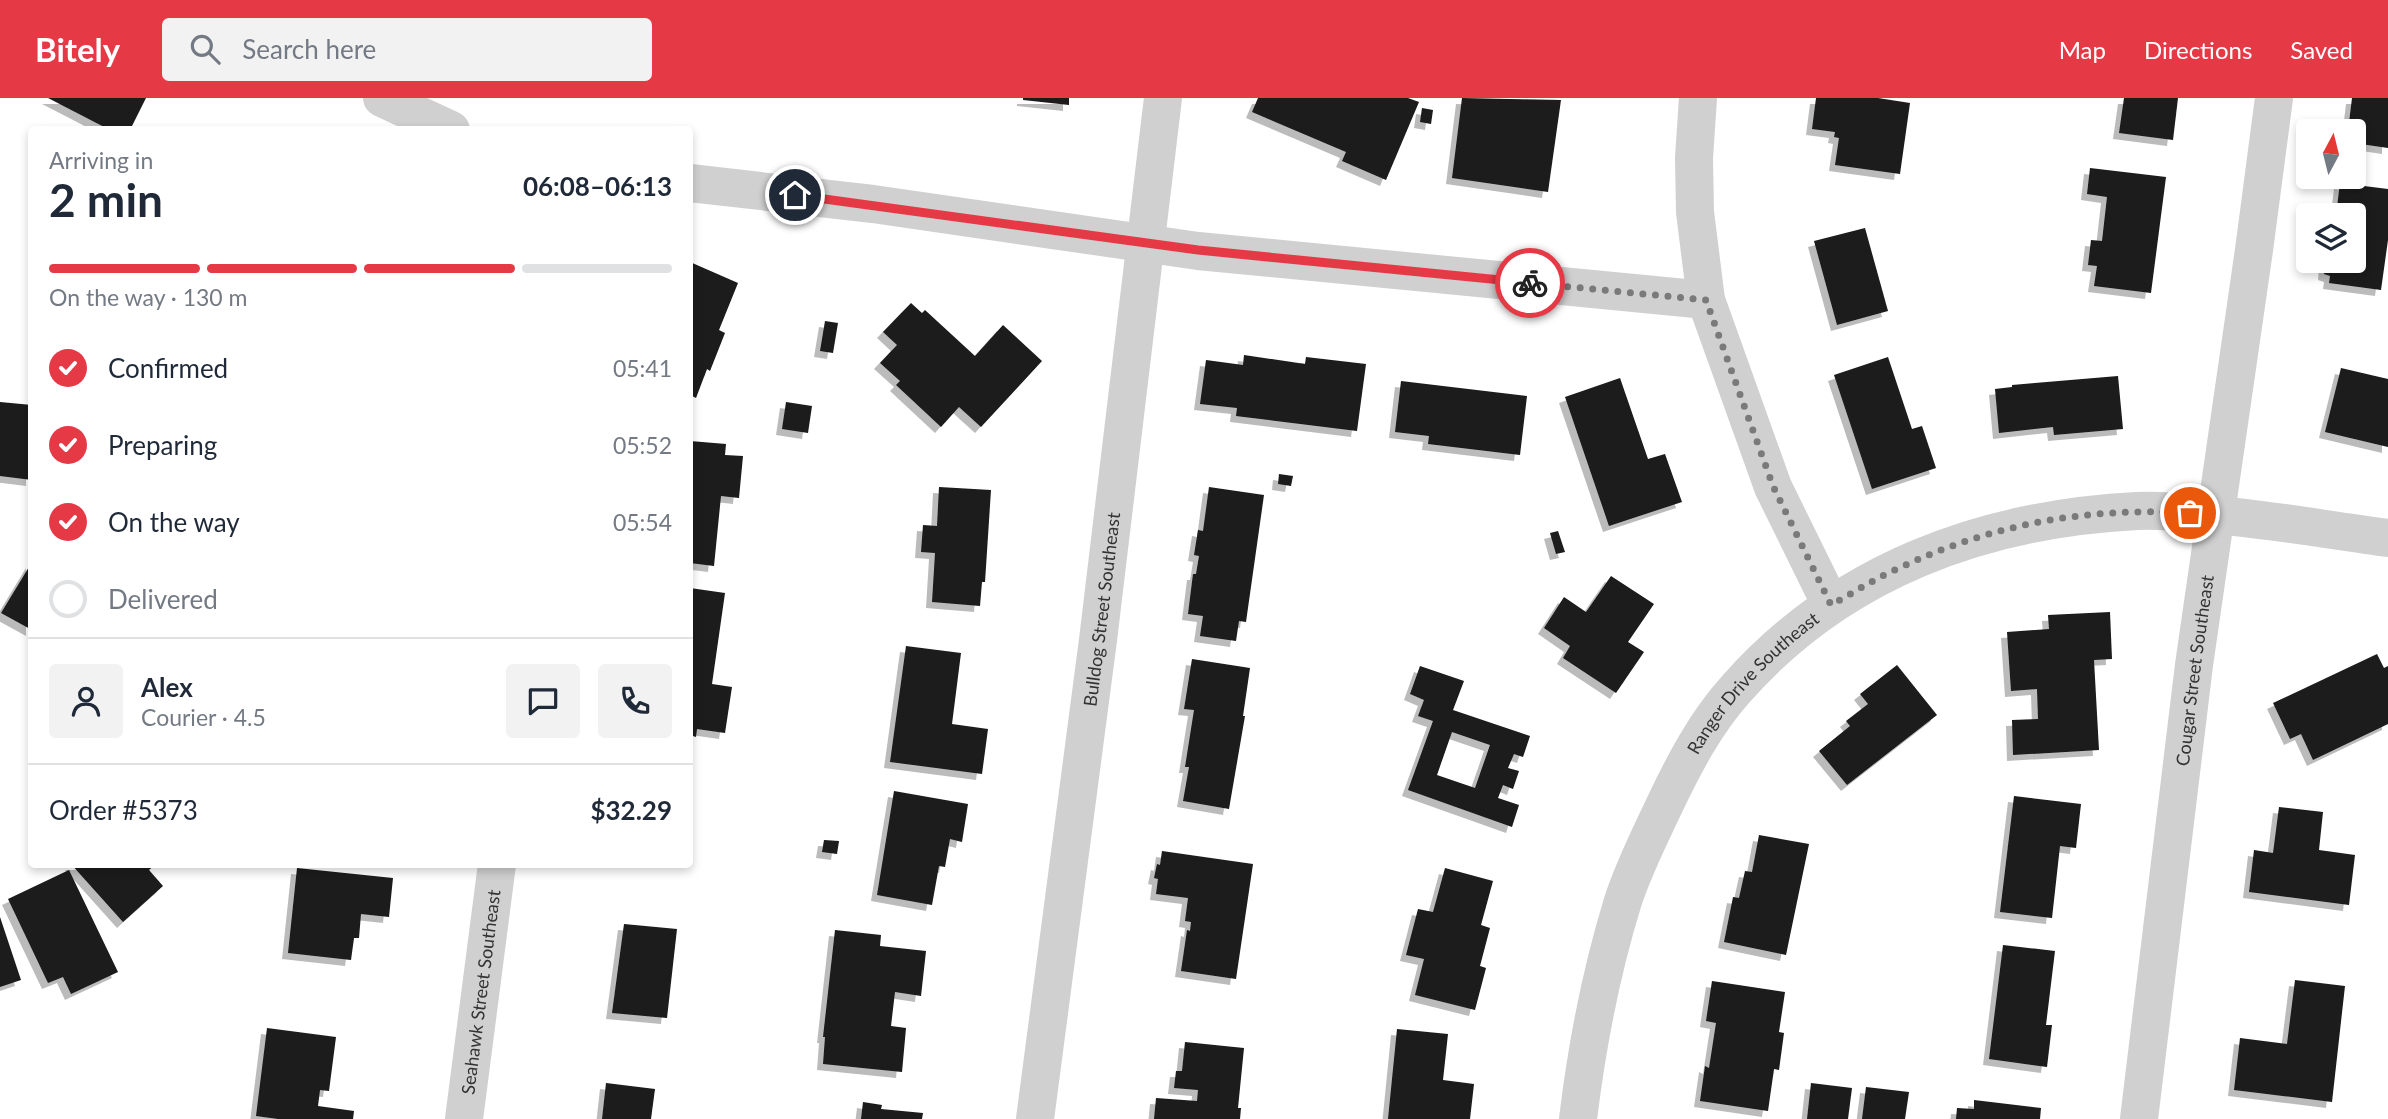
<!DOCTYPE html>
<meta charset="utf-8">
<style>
body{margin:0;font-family:Lato,sans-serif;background:#f2f2f3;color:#1f2937;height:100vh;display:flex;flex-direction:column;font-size:26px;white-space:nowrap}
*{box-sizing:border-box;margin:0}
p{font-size:23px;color:#747a83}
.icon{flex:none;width:38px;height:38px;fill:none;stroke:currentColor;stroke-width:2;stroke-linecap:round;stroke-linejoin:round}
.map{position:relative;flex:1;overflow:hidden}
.drawer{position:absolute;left:28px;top:28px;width:665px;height:742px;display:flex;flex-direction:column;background:#fff;border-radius:7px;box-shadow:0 4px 10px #0003}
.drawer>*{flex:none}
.needle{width:46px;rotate:7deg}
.tools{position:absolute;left:2296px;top:21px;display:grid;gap:14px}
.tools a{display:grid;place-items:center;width:70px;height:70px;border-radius:7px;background:#fff;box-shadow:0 4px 10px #0003;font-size:35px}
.pin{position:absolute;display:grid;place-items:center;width:60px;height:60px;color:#fff;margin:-30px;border:4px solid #fff;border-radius:50%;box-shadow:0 2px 7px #0007}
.courier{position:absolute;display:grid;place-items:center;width:70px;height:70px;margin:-35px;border:5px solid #e63946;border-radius:50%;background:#fff;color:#222;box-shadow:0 2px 9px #0007}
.overview em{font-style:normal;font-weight:700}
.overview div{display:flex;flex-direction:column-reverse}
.overview{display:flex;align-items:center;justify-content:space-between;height:119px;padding:0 21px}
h1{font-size:46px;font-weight:700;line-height:52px}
.bar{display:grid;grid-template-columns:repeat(4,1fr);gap:10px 7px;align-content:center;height:84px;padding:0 21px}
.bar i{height:9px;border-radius:5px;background:#e0e1e3}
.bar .active{background:#e63946}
.bar p{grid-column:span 4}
.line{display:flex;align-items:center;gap:18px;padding:0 21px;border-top:2px solid #e0e1e3}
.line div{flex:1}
.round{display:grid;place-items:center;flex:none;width:74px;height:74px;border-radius:7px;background:#f2f2f3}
ol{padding:0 21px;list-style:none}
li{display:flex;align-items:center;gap:21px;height:77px}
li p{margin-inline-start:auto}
li .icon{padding:7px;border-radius:50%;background:#e63946;color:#fff;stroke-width:4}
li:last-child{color:#747a83}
li i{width:38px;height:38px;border:4px solid #e0e1e3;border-radius:50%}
header{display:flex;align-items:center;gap:42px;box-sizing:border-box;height:98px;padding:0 35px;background:#e63946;color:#fff}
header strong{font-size:33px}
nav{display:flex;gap:38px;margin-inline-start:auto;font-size:24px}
.search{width:490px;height:63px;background:#f2f2f3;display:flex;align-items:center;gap:18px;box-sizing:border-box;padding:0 24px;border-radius:7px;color:#747a83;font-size:26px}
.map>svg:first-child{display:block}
.building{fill:#1a1a1a;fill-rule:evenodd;filter:url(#shadow)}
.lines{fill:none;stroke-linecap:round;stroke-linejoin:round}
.street{stroke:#d0d0d0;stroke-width:38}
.done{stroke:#7a7a7a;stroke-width:7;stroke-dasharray:0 12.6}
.route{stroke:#e63946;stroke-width:9}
.labels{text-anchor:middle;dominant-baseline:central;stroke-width:7;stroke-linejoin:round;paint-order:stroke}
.street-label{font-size:18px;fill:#333;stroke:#fff}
</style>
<header>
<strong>Bitely</strong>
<div class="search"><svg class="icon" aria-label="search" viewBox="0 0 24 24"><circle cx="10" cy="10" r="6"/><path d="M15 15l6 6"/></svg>Search here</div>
<nav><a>Map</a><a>Directions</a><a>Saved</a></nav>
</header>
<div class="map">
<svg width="2388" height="1021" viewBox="0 0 2388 1021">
<defs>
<filter id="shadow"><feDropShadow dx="-6" dy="6" stdDeviation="0" flood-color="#0004"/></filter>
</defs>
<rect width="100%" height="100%" fill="#fff"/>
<g class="building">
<path d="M 48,0 L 146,0 L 130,32 L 110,32 Z"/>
<path d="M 1023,0 L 1069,0 L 1069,7 L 1023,2 Z"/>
<path d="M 1258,0 L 1408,0 L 1419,4 L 1386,82 L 1342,63 L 1346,54 L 1252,14 Z"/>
<path d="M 1462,0 L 1561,2 L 1548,94 L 1452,80 Z"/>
<path d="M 1816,0 L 1878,0 L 1910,5 L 1900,76 L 1835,67 L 1839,40 L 1834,39 L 1835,34 L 1812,31 Z"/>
<path d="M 2124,0 L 2178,0 L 2173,42 L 2119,35 Z"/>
<path d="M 2352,0 L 2388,0 L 2388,50 L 2354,45 L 2354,33 L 2348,33 Z"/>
<path d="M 1422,10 L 1433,12 L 1431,26 L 1420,24 Z"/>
<path d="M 2090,70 L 2166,79 L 2151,195 L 2094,188 L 2097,168 L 2088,167 L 2091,142 L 2102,143 L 2107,99 L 2087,96 Z"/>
<path d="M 2340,85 L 2388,91 L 2388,142 L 2381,192 L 2329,185 L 2330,178 L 2324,176 L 2325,163 L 2354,163 L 2354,117 L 2336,117 Z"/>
<path d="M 1865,130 L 1888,213 L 1837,227 L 1814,143 Z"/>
<path d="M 690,164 L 738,185 L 719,232 L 725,235 L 710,273 L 707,271 L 696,300 L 690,297 Z"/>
<path d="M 911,205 L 922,215 L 925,212 L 975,258 L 1003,227 L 1042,263 L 981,329 L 959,309 L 941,329 L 896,287 L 900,283 L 880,265 L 897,247 L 883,234 Z"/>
<path d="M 825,223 L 838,225 L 833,255 L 820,253 Z"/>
<path d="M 1244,257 L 1305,266 L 1306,259 L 1366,266 L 1357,333 L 1236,318 L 1237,310 L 1200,306 L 1206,262 L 1243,267 Z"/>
<path d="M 1888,259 L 1912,331 L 1922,328 L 1936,370 L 1872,391 L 1834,277 Z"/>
<path d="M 2341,270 L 2388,281 L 2388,349 L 2325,334 Z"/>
<path d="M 2118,278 L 2123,331 L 2054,337 L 2053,329 L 1999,335 L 1995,291 L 2012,289 L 2012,287 Z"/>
<path d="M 1620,280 L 1648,361 L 1665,356 L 1682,404 L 1609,428 L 1565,299 Z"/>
<path d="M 1401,283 L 1527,298 L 1520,357 L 1428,346 L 1429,338 L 1395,334 Z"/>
<path d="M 0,304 L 32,307 L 32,382 L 0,378 Z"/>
<path d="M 786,304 L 812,308 L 808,335 L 782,331 Z"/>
<path d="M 690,343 L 726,346 L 725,357 L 743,358 L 739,400 L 721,398 L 714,468 L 690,465 Z"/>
<path d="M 1279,376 L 1293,378 L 1291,388 L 1278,386 Z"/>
<path d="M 939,389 L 991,392 L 985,484 L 982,484 L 980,508 L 932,504 L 935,455 L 921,454 L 923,427 L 937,428 Z"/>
<path d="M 1209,389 L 1264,397 L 1246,524 L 1239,523 L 1236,543 L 1200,538 L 1203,518 L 1188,516 L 1193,476 L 1196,476 L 1199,458 L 1194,457 L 1198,432 L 1203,433 Z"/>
<path d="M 1558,433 L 1565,454 L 1556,456 L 1550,435 Z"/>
<path d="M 32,464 L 32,532 L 1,515 Z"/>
<path d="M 1611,478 L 1654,506 L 1628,544 L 1644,554 L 1616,595 L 1563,560 L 1570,548 L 1544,530 L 1564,499 L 1586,514 Z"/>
<path d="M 690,490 L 725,495 L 712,586 L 732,589 L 725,635 L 697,631 L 696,639 L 690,637 Z"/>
<path d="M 2110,514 L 2112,561 L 2094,562 L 2099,652 L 2013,657 L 2012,622 L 2038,621 L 2037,591 L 2011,593 L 2007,534 L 2049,531 L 2048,517 Z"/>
<path d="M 906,548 L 961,555 L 952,626 L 988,631 L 982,676 L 890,664 Z"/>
<path d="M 2377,556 L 2384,570 L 2388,568 L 2388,626 L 2313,662 L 2301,636 L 2290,641 L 2273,605 Z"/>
<path d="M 1192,561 L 1250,570 L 1243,618 L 1245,618 L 1229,711 L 1183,703 L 1189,669 L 1185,669 L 1194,612 L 1184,611 Z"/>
<path d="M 1897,567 L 1937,617 L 1847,687 L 1819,653 L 1850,628 L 1846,623 L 1868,606 L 1860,596 Z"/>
<path d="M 1420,568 L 1464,583 L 1453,612 L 1530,638 L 1523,659 L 1514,656 L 1508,670 L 1519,673 L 1513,691 L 1503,687 L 1498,700 L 1519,707 L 1512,729 L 1408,692 L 1433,623 L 1418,618 L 1424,602 L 1410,596 ZM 1452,634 L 1490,647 L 1475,690 L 1437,677 Z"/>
<path d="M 894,693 L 968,706 L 962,744 L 950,741 L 945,769 L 939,768 L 932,807 L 877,797 Z"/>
<path d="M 2014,698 L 2081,706 L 2076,750 L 2060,748 L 2052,820 L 2000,814 Z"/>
<path d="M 2279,709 L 2323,714 L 2319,752 L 2355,757 L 2349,807 L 2249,794 L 2254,752 L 2273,755 Z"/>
<path d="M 1759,737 L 1809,746 L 1786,857 L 1724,844 L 1733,799 L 1739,800 L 1745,773 L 1752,774 Z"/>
<path d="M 824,742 L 839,743 L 837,756 L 822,754 Z"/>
<path d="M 1162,753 L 1253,766 L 1236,881 L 1181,873 L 1187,832 L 1190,833 L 1191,824 L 1185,823 L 1188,800 L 1156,796 L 1158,781 L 1154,780 L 1157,766 L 1160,767 Z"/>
<path d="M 71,766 L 156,766 L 149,772 L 163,788 L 123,824 Z"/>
<path d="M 297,770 L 393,780 L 389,819 L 361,816 L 359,840 L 354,840 L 351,862 L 288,855 Z"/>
<path d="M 1445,770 L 1493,783 L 1481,827 L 1490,830 L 1480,868 L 1486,870 L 1475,912 L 1415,897 L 1424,861 L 1406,857 L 1418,811 L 1433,814 Z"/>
<path d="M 69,772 L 118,874 L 71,896 L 63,879 L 48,885 L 8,801 Z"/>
<path d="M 0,819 L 21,882 L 0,889 Z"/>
<path d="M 624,826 L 677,831 L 667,920 L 612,915 Z"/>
<path d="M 835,832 L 881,837 L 880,848 L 926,853 L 921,898 L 895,894 L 891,928 L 906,930 L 902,974 L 823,966 L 825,939 L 823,939 Z"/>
<path d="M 2003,847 L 2055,853 L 2046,927 L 2052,927 L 2047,969 L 1989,961 Z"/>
<path d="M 2295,882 L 2345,888 L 2332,1004 L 2234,992 L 2240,940 L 2287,946 Z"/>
<path d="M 1712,883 L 1785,894 L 1779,934 L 1784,935 L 1779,972 L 1774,971 L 1768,1013 L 1700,1003 L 1705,968 L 1709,970 L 1716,925 L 1706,923 Z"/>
<path d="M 267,930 L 336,939 L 329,993 L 320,992 L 318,1008 L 354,1013 L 353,1021 L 278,1021 L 256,1018 Z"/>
<path d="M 1397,931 L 1448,936 L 1443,982 L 1474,986 L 1470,1021 L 1388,1021 Z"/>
<path d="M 1185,944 L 1244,950 L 1238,1010 L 1241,1010 L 1240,1021 L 1154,1021 L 1156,1000 L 1197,1003 L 1198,992 L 1174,990 L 1176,973 L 1182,973 Z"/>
<path d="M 606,985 L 655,991 L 651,1021 L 602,1021 Z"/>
<path d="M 1811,985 L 1852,990 L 1848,1021 L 1807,1021 Z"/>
<path d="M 1866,989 L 1909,994 L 1905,1021 L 1862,1021 Z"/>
<path d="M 1974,1002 L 2041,1010 L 2040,1021 L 1956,1021 L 1957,1010 L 1974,1011 Z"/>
<path d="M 863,1004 L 882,1007 L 881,1011 L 923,1015 L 922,1021 L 861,1021 Z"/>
</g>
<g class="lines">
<g class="street">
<path d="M 382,0 L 451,32"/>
<path d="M 1698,0 L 1694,60 L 1695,114 L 1706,202 L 1773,389 L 1831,507"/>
<path d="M 690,85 L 873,106 L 1198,153 L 1706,202"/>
<path id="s1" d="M 464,1021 L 497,766"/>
<path id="s2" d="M 1035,1021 L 1098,542 L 1163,0"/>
<path id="s3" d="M 1578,1021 C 1587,947 1601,874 1623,803 C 1634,769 1650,738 1665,706 C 1684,666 1706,624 1736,591 C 1840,473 1982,421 2137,413 C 2155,412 2173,414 2190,415 C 2256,419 2322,431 2388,440"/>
<path id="s4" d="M 2139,1021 L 2194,567 L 2254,152 L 2274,0"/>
</g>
</g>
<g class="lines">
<path class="done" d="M 1530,185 L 1706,202 L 1773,388 L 1831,507 C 1853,495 1874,481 1897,471 C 1992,426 2086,409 2190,415"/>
<path class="route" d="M 795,97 L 1198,152 L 1530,185"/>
</g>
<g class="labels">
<g class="street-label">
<text stroke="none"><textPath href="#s2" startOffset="514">Bulldog Street Southeast</textPath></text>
<text stroke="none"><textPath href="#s4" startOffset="452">Cougar Street Southeast</textPath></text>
<text stroke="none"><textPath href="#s3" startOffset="480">Ranger Drive Southeast</textPath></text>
<text stroke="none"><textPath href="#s1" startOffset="128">Seahawk Street Southeast</textPath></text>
</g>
</g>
</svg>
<div class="tools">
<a><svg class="needle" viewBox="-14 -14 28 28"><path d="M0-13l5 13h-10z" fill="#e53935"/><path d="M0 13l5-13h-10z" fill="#747a83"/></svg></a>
<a><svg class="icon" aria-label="layers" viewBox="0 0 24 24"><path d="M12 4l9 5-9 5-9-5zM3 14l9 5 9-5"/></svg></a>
</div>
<div class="pin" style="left:2190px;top:415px;background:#ea580c"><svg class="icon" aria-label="bag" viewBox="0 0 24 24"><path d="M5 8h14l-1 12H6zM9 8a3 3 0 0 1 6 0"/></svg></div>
<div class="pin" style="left:795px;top:97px;background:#1f2937"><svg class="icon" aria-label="home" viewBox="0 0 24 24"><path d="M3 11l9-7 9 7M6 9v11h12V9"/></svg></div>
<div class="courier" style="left:1530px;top:185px"><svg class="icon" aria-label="bike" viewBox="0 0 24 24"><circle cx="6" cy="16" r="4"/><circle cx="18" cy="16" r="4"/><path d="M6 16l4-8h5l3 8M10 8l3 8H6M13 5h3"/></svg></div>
<section class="drawer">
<div class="overview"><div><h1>2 min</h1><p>Arriving in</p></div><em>06:08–06:13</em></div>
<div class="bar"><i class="active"></i><i class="active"></i><i class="active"></i><i></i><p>On the way · 130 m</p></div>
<ol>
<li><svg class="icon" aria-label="check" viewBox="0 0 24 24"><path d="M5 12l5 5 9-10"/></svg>Confirmed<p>05:41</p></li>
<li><svg class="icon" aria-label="check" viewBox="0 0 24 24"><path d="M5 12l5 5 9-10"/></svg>Preparing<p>05:52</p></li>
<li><svg class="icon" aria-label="check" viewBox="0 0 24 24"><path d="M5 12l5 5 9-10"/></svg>On the way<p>05:54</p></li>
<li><i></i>Delivered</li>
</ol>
<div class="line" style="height:126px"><a class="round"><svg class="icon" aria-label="person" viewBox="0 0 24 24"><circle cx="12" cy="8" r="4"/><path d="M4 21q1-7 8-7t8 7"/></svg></a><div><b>Alex</b><p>Courier · 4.5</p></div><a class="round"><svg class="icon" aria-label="chat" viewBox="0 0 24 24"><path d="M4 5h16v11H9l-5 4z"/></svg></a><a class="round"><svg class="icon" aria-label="phone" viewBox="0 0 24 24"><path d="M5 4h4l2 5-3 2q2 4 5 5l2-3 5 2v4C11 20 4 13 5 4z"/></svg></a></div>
<div class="line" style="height:91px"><div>Order #5373</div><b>$32.29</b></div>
</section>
</div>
